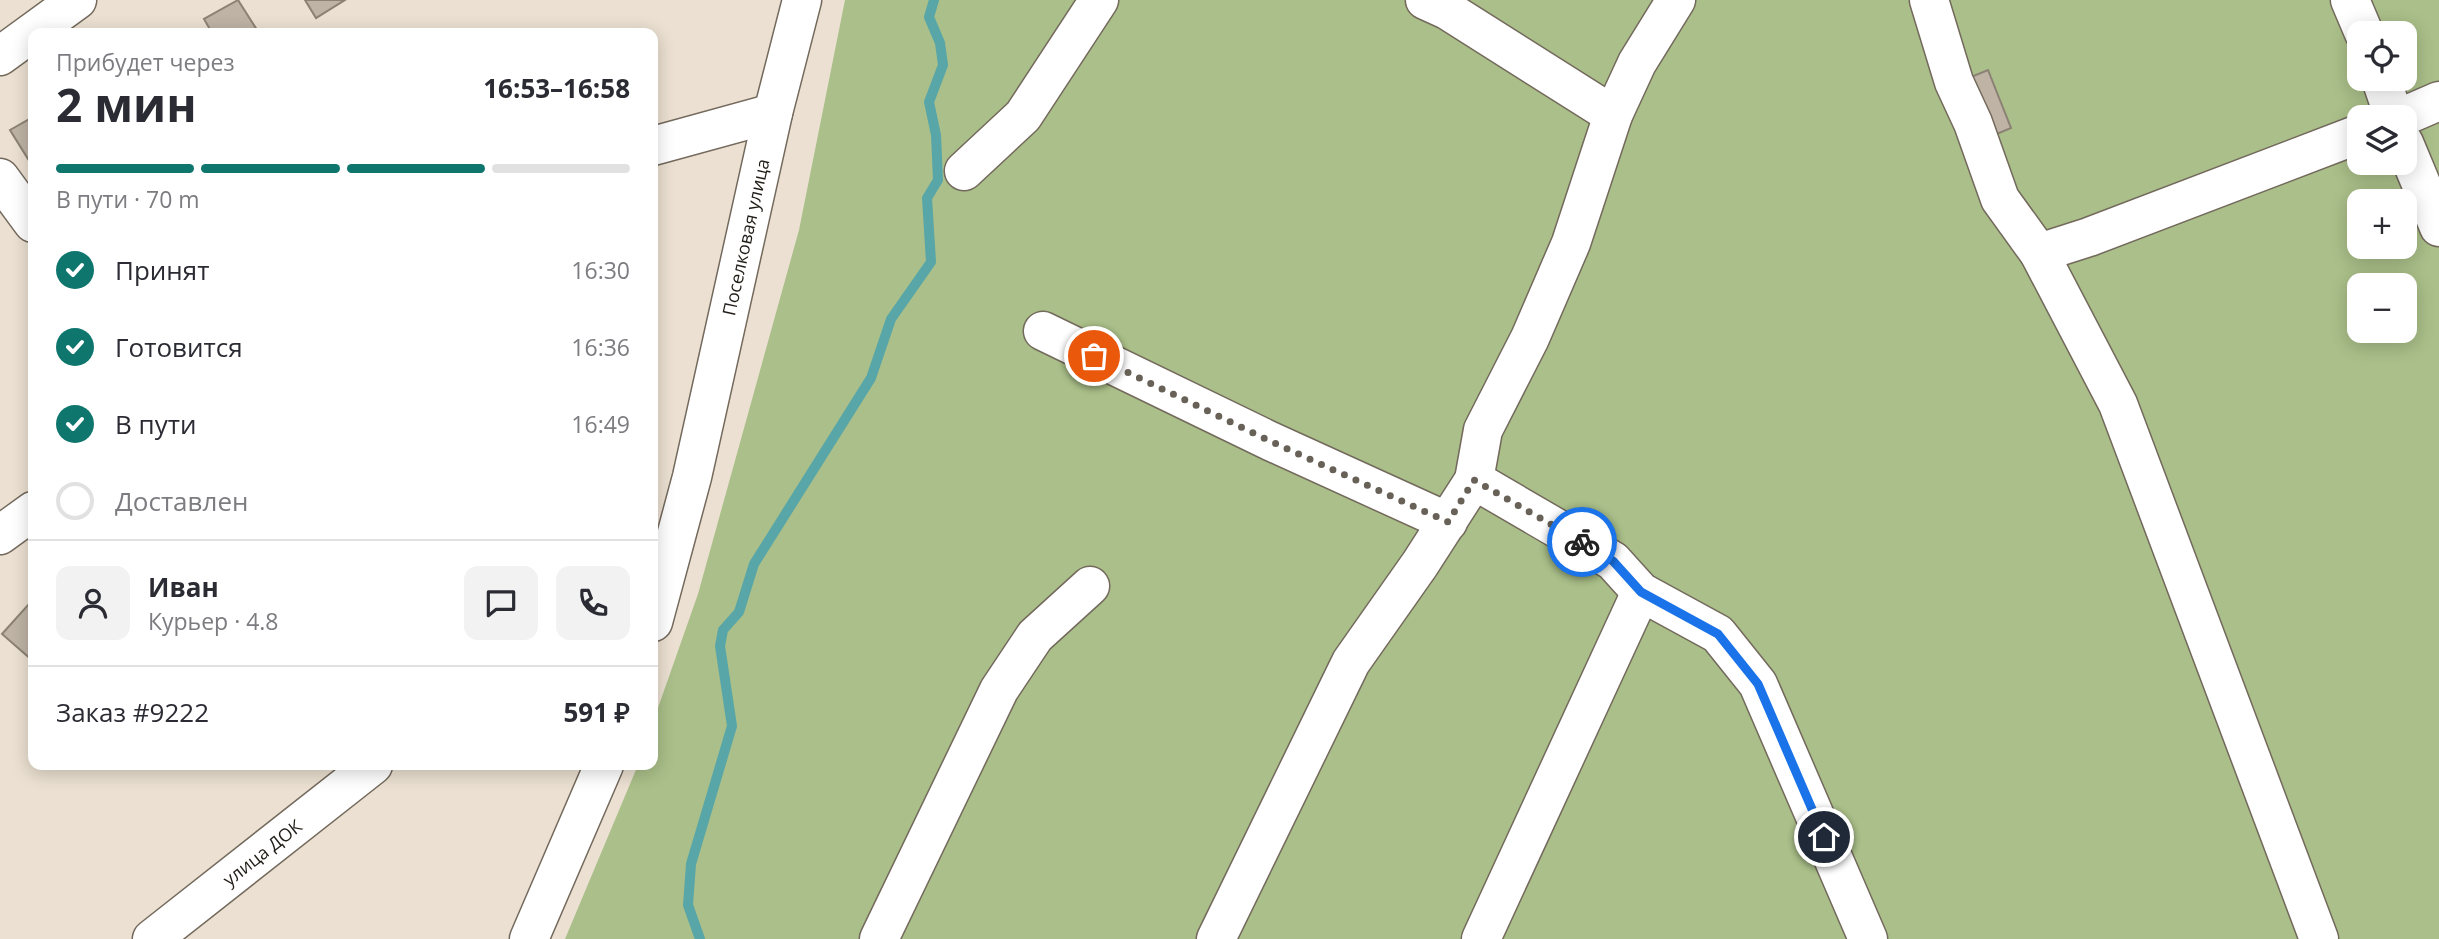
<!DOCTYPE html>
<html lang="ru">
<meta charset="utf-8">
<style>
body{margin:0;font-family:"Open Sans",sans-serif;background:#f2f2f3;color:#2b2b33;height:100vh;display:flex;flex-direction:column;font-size:26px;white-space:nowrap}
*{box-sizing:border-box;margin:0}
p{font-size:23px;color:#7c7c81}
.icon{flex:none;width:38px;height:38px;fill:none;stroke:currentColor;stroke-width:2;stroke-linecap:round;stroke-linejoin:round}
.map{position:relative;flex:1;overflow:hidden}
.panel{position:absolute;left:28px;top:28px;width:630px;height:742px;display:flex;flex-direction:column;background:#fff;border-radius:14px;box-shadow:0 4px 18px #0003}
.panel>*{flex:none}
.tools{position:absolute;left:2347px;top:21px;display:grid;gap:14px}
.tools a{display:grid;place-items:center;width:70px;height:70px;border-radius:14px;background:#fff;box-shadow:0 4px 18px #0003;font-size:35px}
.pin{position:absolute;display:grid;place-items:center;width:60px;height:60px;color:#fff;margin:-30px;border:4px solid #fff;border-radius:50%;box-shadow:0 2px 7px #0007}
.courier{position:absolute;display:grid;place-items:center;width:70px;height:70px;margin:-35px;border:5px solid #1a73e8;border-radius:50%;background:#fff;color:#222;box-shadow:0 2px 9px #0007}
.head em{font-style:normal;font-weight:700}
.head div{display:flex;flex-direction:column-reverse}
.head{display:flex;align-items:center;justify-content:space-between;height:119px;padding:0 28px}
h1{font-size:46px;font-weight:700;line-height:52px}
.bar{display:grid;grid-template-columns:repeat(4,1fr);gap:10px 7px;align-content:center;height:84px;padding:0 28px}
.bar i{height:9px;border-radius:5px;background:#e1e1e2}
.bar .on{background:#0f766e}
.bar p{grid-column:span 4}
.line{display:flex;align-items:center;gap:18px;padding:0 28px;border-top:2px solid #e1e1e2}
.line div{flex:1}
.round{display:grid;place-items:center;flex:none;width:74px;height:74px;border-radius:14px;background:#f2f2f3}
ol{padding:0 28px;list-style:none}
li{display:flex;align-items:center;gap:21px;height:77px}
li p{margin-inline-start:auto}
li .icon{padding:7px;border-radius:50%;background:#0f766e;color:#fff;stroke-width:4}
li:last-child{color:#7c7c81}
li i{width:38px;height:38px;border:4px solid #e1e1e2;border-radius:50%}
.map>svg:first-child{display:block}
.green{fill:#aabf89;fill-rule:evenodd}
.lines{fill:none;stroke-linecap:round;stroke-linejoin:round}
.stream{stroke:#58a6a8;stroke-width:10}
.building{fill:#beb3a5;stroke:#8b8174;stroke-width:2}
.minor-casing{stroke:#73695c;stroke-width:41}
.minor{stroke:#fff;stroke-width:38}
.done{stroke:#686158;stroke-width:7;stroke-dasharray:0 12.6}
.route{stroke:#1a73e8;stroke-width:9}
.labels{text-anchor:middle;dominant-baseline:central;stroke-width:5;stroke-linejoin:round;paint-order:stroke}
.street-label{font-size:18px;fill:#211d17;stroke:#ebe0d1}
</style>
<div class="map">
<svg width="2439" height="939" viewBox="0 0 2439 939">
<rect width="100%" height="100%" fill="#ebe0d1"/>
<path class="green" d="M 845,0 L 2439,0 L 2439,939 L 565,939 L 638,765 L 653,765 L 653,722 L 698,594 L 799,230 ZM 2359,33 L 2404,33 L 2404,79 L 2359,79 ZM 2359,117 L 2404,117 L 2404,163 L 2359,163 ZM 2359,201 L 2404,201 L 2404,247 L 2359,247 ZM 2359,285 L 2404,285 L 2404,331 L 2359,331 Z"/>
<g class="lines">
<path class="stream" d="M 700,939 L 688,905 L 691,864 L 732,726 L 720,646 L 723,630 L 739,612 L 754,564 L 871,378 L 891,319 L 931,262 L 927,198 L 938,180 L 936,135 L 929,102 L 943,65 L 940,43 L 929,17 L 934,0"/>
</g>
<g class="building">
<path d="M 238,0 L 259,33 L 212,33 L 204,19 Z"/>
<path d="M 305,0 L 345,0 L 316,18 Z"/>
<path d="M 1988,70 L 2011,128 L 1985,139 L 1961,81 Z"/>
<path d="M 33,117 L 33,167 L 10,130 Z"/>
<path d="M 28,605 L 33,609 L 33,661 L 2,634 Z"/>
</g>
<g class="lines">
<defs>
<g id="minor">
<path d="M 1425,0 L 1447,10 L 1613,115"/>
<path d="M 1929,0 L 1954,82 L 1973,123 L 2000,199 L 2039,253 L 2118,404 L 2319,939"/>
<path d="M 2350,0 L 2364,33"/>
<path d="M 0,56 L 77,0"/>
<path d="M 2381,79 L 2394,117"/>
<path d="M 2402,117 L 2439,101"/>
<path d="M 2404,143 L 2439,227"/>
<path d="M 653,146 L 773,113"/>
<path d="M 964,171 L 1023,116 L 1099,0"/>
<path d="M 0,178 L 33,223"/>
<path d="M 2039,253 L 2089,237 L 2359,134"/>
<path d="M 1043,331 L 1270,441 L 1448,522"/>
<path d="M 1474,480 L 1613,561 L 1641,592 L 1718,634 L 1758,684 L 1868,939"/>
<path d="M 0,535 L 33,511"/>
<path id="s1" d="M 653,622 L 692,477 L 773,113 L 802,0"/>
<path id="s2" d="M 152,939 L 373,765"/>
<path d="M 529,939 L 604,765"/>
<path d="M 879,939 L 999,690 L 1035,636 L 1090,586"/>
<path d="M 1216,939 L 1351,662 L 1420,564 L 1474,480 L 1483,430 L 1530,338 L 1571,243 L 1613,115 L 1637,63 L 1676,0"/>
<path d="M 1481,939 L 1641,592"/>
</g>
</defs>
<use href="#minor" class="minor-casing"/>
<use href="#minor" class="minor"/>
</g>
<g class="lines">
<path class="done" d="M 1094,356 L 1270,441 L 1448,522 L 1474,480 L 1582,542"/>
<path class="route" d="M 1582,542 L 1613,561 L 1641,592 L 1718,634 L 1758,684 L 1824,837"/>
</g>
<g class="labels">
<g class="street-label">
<text stroke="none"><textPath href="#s1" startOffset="396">Поселковая улица</textPath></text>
<text stroke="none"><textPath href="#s2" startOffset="140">улица ДОК</textPath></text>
</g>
</g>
</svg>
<div class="tools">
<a><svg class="icon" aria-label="locate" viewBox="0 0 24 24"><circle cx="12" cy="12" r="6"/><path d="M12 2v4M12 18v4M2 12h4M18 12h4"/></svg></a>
<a><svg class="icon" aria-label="layers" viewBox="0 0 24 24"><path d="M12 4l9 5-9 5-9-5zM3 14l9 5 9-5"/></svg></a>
<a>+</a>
<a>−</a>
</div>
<div class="pin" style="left:1094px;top:356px;background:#ea580c"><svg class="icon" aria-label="bag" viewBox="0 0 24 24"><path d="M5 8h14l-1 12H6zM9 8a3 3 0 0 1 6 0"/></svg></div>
<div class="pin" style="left:1824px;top:837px;background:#1f2937"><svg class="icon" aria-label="home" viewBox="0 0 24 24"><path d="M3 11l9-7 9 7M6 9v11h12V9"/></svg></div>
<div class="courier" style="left:1582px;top:542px"><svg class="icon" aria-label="bike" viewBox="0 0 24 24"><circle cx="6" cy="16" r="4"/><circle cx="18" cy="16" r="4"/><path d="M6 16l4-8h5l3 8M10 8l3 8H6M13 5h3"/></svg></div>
<section class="panel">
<div class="head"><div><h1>2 мин</h1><p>Прибудет через</p></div><em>16:53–16:58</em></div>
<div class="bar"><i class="on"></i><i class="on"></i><i class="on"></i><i></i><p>В пути · 70 m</p></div>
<ol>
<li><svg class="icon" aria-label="check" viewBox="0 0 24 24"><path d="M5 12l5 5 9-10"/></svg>Принят<p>16:30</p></li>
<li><svg class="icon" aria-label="check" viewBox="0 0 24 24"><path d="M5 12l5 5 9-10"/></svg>Готовится<p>16:36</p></li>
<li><svg class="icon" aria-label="check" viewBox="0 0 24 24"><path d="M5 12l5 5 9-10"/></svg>В пути<p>16:49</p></li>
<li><i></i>Доставлен</li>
</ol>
<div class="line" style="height:126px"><a class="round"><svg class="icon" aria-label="person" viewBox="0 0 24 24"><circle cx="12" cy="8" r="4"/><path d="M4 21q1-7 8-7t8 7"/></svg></a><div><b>Иван</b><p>Курьер · 4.8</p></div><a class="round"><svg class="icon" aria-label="chat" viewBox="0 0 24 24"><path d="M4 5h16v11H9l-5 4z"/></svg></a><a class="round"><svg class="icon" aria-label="phone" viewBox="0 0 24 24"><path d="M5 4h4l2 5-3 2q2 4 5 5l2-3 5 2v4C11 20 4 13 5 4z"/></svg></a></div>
<div class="line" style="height:91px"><div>Заказ #9222</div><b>591 ₽</b></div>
</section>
</div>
